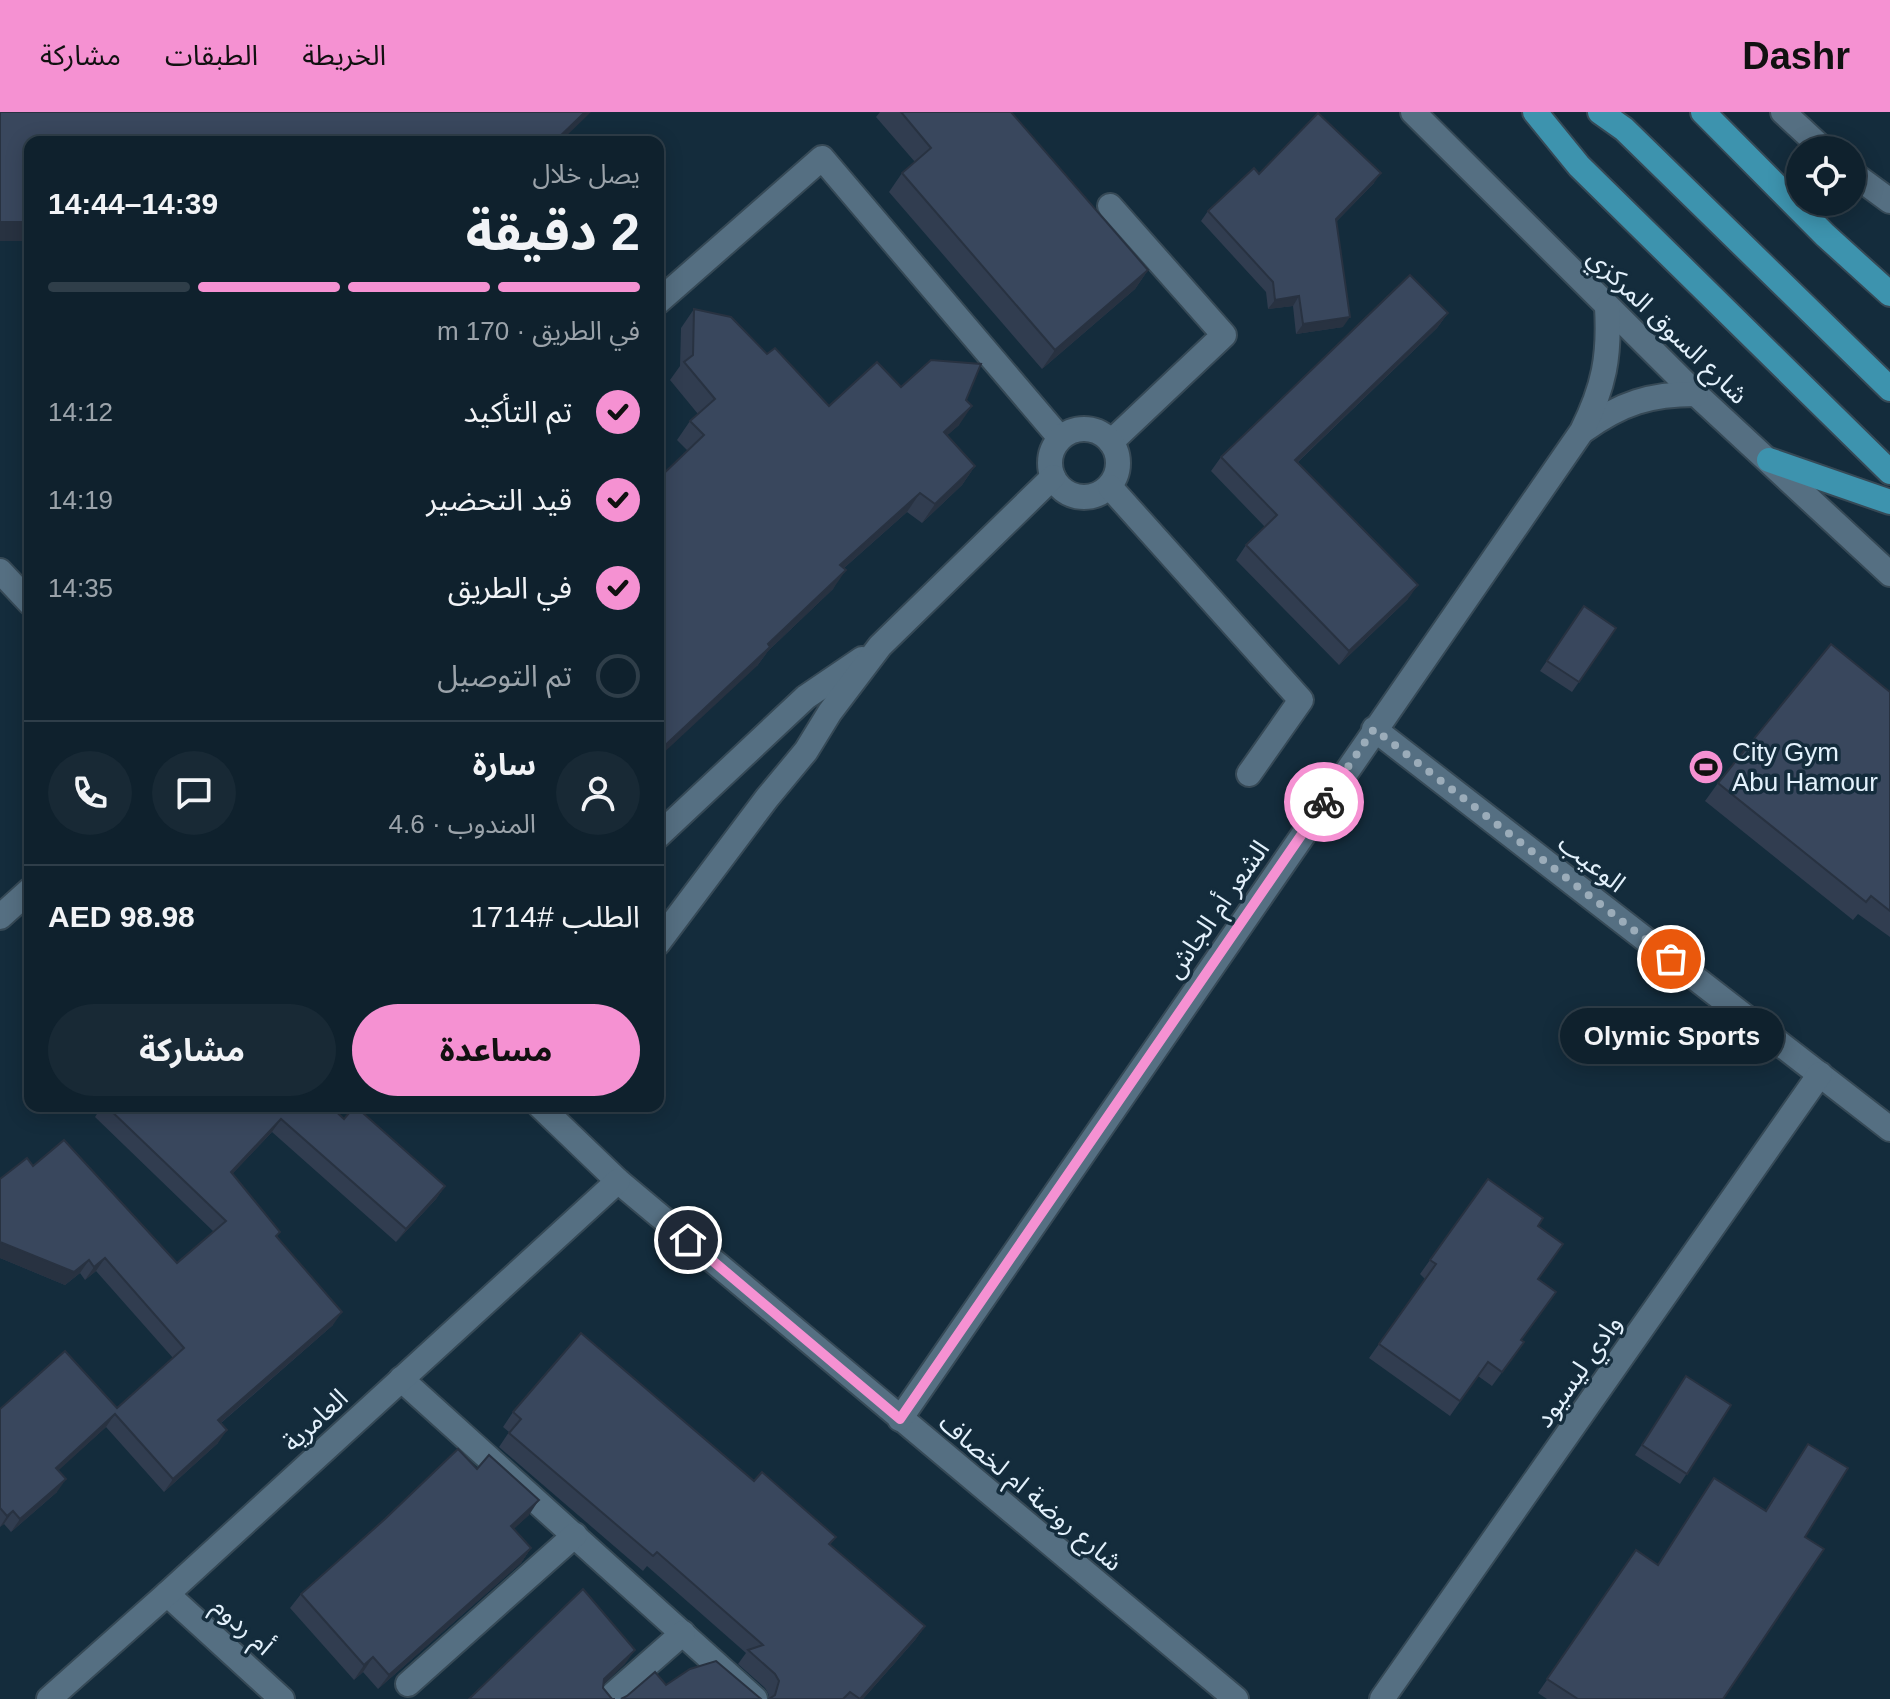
<!DOCTYPE html>
<html lang="ar">
<meta charset="utf-8">
<style>
body{margin:0;font-family:Arial,"Noto Sans Arabic",sans-serif;background:#182935;color:#f1f3f6;direction:rtl;height:100vh;display:flex;flex-direction:column;font-size:30px;white-space:nowrap}
*{box-sizing:border-box;margin:0}
p{font-size:26px;color:#9ba3aa}
.icon{flex:none;width:44px;height:44px;fill:none;stroke:currentColor;stroke-width:2;stroke-linecap:round;stroke-linejoin:round}
.map{position:relative;flex:1;overflow:hidden;direction:ltr}
.sheet{position:absolute;left:24px;top:24px;width:640px;height:976px;display:flex;flex-direction:column;background:#0f212d;border-radius:16px;box-shadow:0 4px 20px #0003,0 0 0 2px #2f3e49;direction:rtl}
.sheet>*{flex:none}
.controls{position:absolute;left:1786px;top:24px;display:grid;gap:16px}
.controls a{display:grid;place-items:center;width:80px;height:80px;border-radius:50%;background:#0f212d;box-shadow:0 4px 20px #0003,0 0 0 2px #2f3e49;font-size:40px}
.pin{position:absolute;display:grid;place-items:center;width:68px;height:68px;color:#fff;margin:-34px;border:4px solid #fff;border-radius:50%;box-shadow:0 2px 8px #0007}
.courier{position:absolute;display:grid;place-items:center;width:80px;height:80px;margin:-40px;border:6px solid #f591d2;border-radius:50%;background:#fff;color:#222;box-shadow:0 2px 10px #0007}
.bubble{position:absolute;height:56px;border-radius:28px;background:#0f212d;box-shadow:0 4px 20px #0003,0 0 0 2px #2f3e49;font-size:26px;font-weight:700;line-height:56px;text-align:center;direction:rtl}
.overview em{font-style:normal;font-weight:700}
.overview div{display:flex;flex-direction:column-reverse}
.overview{display:flex;align-items:center;justify-content:space-between;height:136px;padding:0 24px}
h1{font-size:52px;font-weight:700;line-height:60px}
.bar{display:grid;grid-template-columns:repeat(4,1fr);gap:12px 8px;align-content:center;height:96px;padding:0 24px}
.bar i{height:10px;border-radius:6px;background:#2f3e49}
.bar .current{background:#f591d2}
.bar p{grid-column:span 4}
.line{display:flex;align-items:center;gap:20px;padding:0 24px;border-top:2px solid #2f3e49}
.line div{flex:1}
.round{display:grid;place-items:center;flex:none;width:84px;height:84px;border-radius:42px;background:#182935}
ol{padding:0 24px;list-style:none}
li{display:flex;align-items:center;gap:24px;height:88px}
li p{margin-inline-start:auto}
li .icon{padding:8px;border-radius:50%;background:#f591d2;color:#111;stroke-width:4}
li:last-child{color:#9ba3aa}
li i{width:44px;height:44px;border:4px solid #2f3e49;border-radius:50%}
.cta{display:flex;gap:16px;margin-top:auto;padding:16px 24px}
.cta a{flex:1;height:92px;border-radius:48px;background:#f591d2;color:#111;font-size:32px;font-weight:700;line-height:92px;text-align:center}
.cta a+a{background:#182935;color:#f1f3f6}
header{display:flex;align-items:center;gap:48px;box-sizing:border-box;height:112px;padding:0 40px;background:#f591d2;color:#111}
header strong{font-size:38px}
nav{display:flex;gap:44px;margin-inline-start:auto;font-size:28px}
.map>svg:first-child{display:block}
.lines{fill:none;stroke-linecap:round;stroke-linejoin:round}
.minor-casing{stroke:#364956;stroke-width:28}
.major-casing{stroke:#364956;stroke-width:28}
.minor{stroke:#556f82;stroke-width:24}
.major{stroke:#3d93ae;stroke-width:24}
.wall{fill:#313d50}
.shaded-wall{fill:#283241}
.building{fill:#39475d;stroke:#283241;stroke-width:2}
.done{stroke:#9bacb9;stroke-width:8;stroke-dasharray:0 14.4}
.route{stroke:#f591d2;stroke-width:10}
.labels{text-anchor:middle;dominant-baseline:central;stroke-width:7;stroke-linejoin:round;paint-order:stroke}
.street-label{font-size:26px;fill:#e3f1fc;stroke:#142c3c}
.poi-label{font-size:26px;fill:#e3f1fc;stroke:#142c3c;text-anchor:start}
</style>
<header>
<strong>Dashr</strong>
<nav><a>الخريطة</a><a>الطبقات</a><a>مشاركة</a></nav>
</header>
<div class="map">
<svg width="1890" height="1587" viewBox="0 0 1890 1587">
<rect width="100%" height="100%" fill="#142c3c"/>
<g class="lines">
<defs>
<g id="minor">
<path d="M 1413,0 L 1696,282 L 1890,462"/>
<path d="M 1783,0 L 1824,38"/>
<path d="M 1852,61 L 1890,89"/>
<path d="M 1110,94 L 1224,223 L 1111,330"/>
<path d="M 658,190 L 822,46 L 1060,326"/>
<circle cx="1084" cy="351" r="34"/>
<path d="M 1584,318 C 1622,291 1650,282 1696,282"/>
<path d="M 1110,375 L 1301,588 L 1249,662"/>
<path d="M 0,459 L 30,491"/>
<path d="M 1374,617 L 1890,1017"/>
<path d="M 658,724 L 806,585 L 862,547"/>
<path d="M 0,805 L 30,778"/>
<path d="M 658,831 L 767,686 L 806,639 L 830,600 L 880,534 L 1053,365"/>
<path d="M 540,994 L 618,1069 L 1236,1587"/>
<path d="M 401,1267 L 755,1587"/>
<path d="M 900,1307 L 1582,319 C 1604,275 1610,244 1607,195"/>
<path d="M 167,1482 L 282,1587"/>
<path d="M 408,1572 L 575,1423"/>
<path d="M 49,1587 L 167,1482 L 618,1069"/>
<path d="M 608,1587 L 683,1521"/>
<path d="M 1382,1587 L 1820,962"/>
</g>
<g id="major">
<path d="M 1535,0 L 1579,54 L 1890,360"/>
<path d="M 1600,0 L 1624,17 L 1890,277"/>
<path d="M 1703,0 L 1825,123 L 1890,182"/>
<path d="M 1769,348 L 1890,390"/>
</g>
</defs>
<use href="#minor" class="minor-casing"/>
<use href="#major" class="major-casing"/>
<use href="#minor" class="minor"/>
<use href="#major" class="major"/>
</g>
<g class="wall">
<path d="M 880,0 L 1011,0 L 1148,158 L 1135,177 L 1042,257 L 889,80 L 902,61 L 915,50 L 876,5 Z"/>
<path d="M 1259,62 L 1374,71 L 1336,110 L 1343,215 L 1296,222 L 1293,194 L 1268,197 L 1266,180 L 1201,109 L 1208,99 Z"/>
<path d="M 694,197 L 767,242 L 829,294 L 901,275 L 966,288 L 959,313 L 947,323 L 975,354 L 962,373 L 922,411 L 907,400 L 844,456 L 833,477 L 768,539 L 757,554 L 688,339 L 677,328 L 690,309 L 698,302 L 670,268 L 680,254 L 681,216 Z"/>
<path d="M 1448,201 L 1437,216 L 1298,350 L 1408,487 L 1339,553 L 1236,448 L 1246,433 L 1265,415 L 1211,359 L 1221,345 Z"/>
<path d="M 1584,494 L 1616,516 L 1572,580 L 1540,559 Z"/>
<path d="M 1890,580 L 1890,825 L 1858,802 L 1853,808 L 1705,689 L 1718,671 Z"/>
<path d="M 102,994 L 330,994 L 344,1007 L 445,1074 L 436,1087 L 396,1130 L 272,1020 L 232,1062 L 277,1124 L 333,1213 L 221,1311 L 218,1331 L 164,1380 L 106,1315 L 58,1358 L 57,1380 L 11,1420 L 4,1412 L 0,1415 L 0,1297 L 117,1296 L 173,1246 L 96,1159 L 85,1168 L 80,1161 L 65,1173 L 0,1146 L 0,1067 L 33,1054 L 177,1151 L 214,1120 L 95,1005 Z"/>
<path d="M 1488,1067 L 1538,1114 L 1539,1167 L 1521,1228 L 1524,1230 L 1492,1274 L 1478,1264 L 1450,1304 L 1369,1246 L 1425,1167 L 1420,1162 Z"/>
<path d="M 1680,1274 L 1731,1293 L 1680,1372 L 1635,1343 Z"/>
<path d="M 513,1300 L 754,1369 L 836,1425 L 830,1433 L 925,1514 L 915,1528 L 863,1587 L 768,1587 L 769,1583 L 765,1576 L 738,1552 L 746,1541 L 647,1454 L 643,1459 L 499,1335 L 509,1320 L 503,1315 Z"/>
<path d="M 1808,1332 L 1805,1425 L 1723,1587 L 1547,1587 L 1538,1581 L 1636,1438 L 1657,1453 L 1765,1399 Z"/>
<path d="M 477,1357 L 529,1403 L 513,1417 L 531,1436 L 521,1451 L 378,1577 L 363,1560 L 354,1568 L 290,1496 L 301,1482 Z"/>
</g>
<g class="shaded-wall">
<path d="M 585,0 L 591,0 L 560,30 L 554,30 Z"/>
<path d="M 1381,61 L 1374,71 L 1329,117 L 1336,107 Z"/>
<rect x="0" y="110" width="30" height="19"/>
<path d="M 1148,158 L 1135,177 L 1042,257 L 1055,238 Z"/>
<path d="M 1299,184 L 1293,194 L 1268,197 L 1275,188 Z"/>
<path d="M 1448,201 L 1437,216 L 1285,362 L 1295,348 Z"/>
<path d="M 1350,205 L 1343,215 L 1296,222 L 1303,212 Z"/>
<path d="M 972,294 L 959,313 L 931,338 L 944,320 Z"/>
<path d="M 975,354 L 962,373 L 922,411 L 935,392 Z"/>
<path d="M 920,381 L 907,400 L 827,471 L 840,453 Z"/>
<path d="M 846,458 L 833,477 L 768,539 L 757,554 L 658,646 L 658,640 L 768,532 Z"/>
<path d="M 1418,473 L 1408,487 L 1339,553 L 1349,539 Z"/>
<path d="M 281,1007 L 272,1020 L 222,1073 L 231,1060 Z"/>
<path d="M 445,1074 L 436,1087 L 396,1130 L 406,1117 Z"/>
<path d="M 0,1130 L 89,1148 L 80,1161 L 65,1173 L 0,1146 Z"/>
<path d="M 105,1146 L 96,1159 L 85,1168 L 94,1155 Z"/>
<path d="M 342,1200 L 333,1213 L 209,1321 L 218,1308 Z"/>
<path d="M 115,1302 L 106,1315 L 47,1369 L 56,1356 Z"/>
<path d="M 227,1318 L 218,1331 L 164,1380 L 173,1367 Z"/>
<path d="M 66,1367 L 57,1380 L 11,1420 L 20,1407 Z"/>
<path d="M 539,1388 L 529,1403 L 501,1429 L 511,1414 Z"/>
<path d="M 13,1399 L 4,1412 L 0,1415 L 7,1404 Z"/>
<path d="M 531,1436 L 521,1451 L 378,1577 L 389,1563 Z"/>
<path d="M 925,1514 L 915,1528 L 863,1587 L 860,1587 Z"/>
<path d="M 635,1538 L 625,1552 L 594,1582 L 604,1567 Z"/>
<path d="M 373,1545 L 363,1560 L 354,1568 L 364,1553 Z"/>
</g>
<g class="building">
<path d="M 0,0 L 585,0 L 554,30 L 30,30 L 30,110 L 0,110 Z"/>
<path d="M 901,0 L 1011,0 L 1148,158 L 1055,238 L 902,61 L 931,36 Z"/>
<path d="M 1318,1 L 1381,61 L 1336,107 L 1350,205 L 1303,212 L 1299,184 L 1275,188 L 1273,170 L 1208,99 L 1254,56 L 1259,62 Z"/>
<path d="M 1410,163 L 1448,201 L 1295,348 L 1418,473 L 1349,539 L 1246,433 L 1277,403 L 1221,345 Z"/>
<path d="M 694,197 L 731,205 L 767,242 L 775,236 L 829,294 L 877,250 L 901,275 L 931,248 L 981,252 L 966,288 L 972,294 L 944,320 L 975,354 L 935,392 L 920,381 L 840,453 L 846,458 L 768,532 L 770,535 L 658,640 L 658,367 L 704,323 L 690,309 L 715,287 L 684,250 L 693,243 Z"/>
<path d="M 1584,494 L 1616,516 L 1579,570 L 1547,549 Z"/>
<path d="M 1831,532 L 1890,580 L 1890,799 L 1871,784 L 1866,790 L 1718,671 Z"/>
<path d="M 106,994 L 330,994 L 344,1007 L 355,994 L 445,1074 L 406,1117 L 281,1007 L 231,1060 L 280,1120 L 276,1124 L 342,1200 L 218,1308 L 227,1318 L 173,1367 L 115,1302 L 56,1356 L 66,1367 L 20,1407 L 13,1399 L 7,1404 L 0,1396 L 0,1297 L 65,1239 L 117,1296 L 184,1236 L 105,1146 L 94,1155 L 89,1148 L 74,1160 L 0,1130 L 0,1067 L 27,1046 L 33,1054 L 64,1028 L 177,1151 L 226,1109 Z"/>
<path d="M 1488,1067 L 1543,1106 L 1538,1114 L 1563,1132 L 1538,1167 L 1556,1180 L 1521,1228 L 1524,1230 L 1502,1260 L 1488,1250 L 1460,1289 L 1379,1232 L 1436,1152 L 1430,1148 Z"/>
<path d="M 581,1221 L 754,1369 L 762,1360 L 836,1425 L 829,1432 L 925,1514 L 860,1587 L 850,1580 L 843,1587 L 769,1587 L 775,1583 L 779,1569 L 775,1562 L 748,1538 L 763,1533 L 657,1440 L 653,1444 L 509,1321 L 521,1307 L 513,1300 Z"/>
<path d="M 1686,1264 L 1731,1293 L 1687,1362 L 1642,1333 Z"/>
<path d="M 1808,1332 L 1848,1356 L 1805,1425 L 1824,1437 L 1723,1587 L 1578,1587 L 1547,1567 L 1636,1438 L 1658,1453 L 1714,1366 L 1766,1399 Z"/>
<path d="M 458,1337 L 477,1357 L 489,1343 L 539,1388 L 511,1414 L 531,1436 L 389,1563 L 373,1545 L 364,1553 L 301,1482 L 385,1407 Z"/>
<path d="M 583,1477 L 635,1538 L 604,1567 L 603,1576 L 612,1587 L 615,1587 L 469,1587 Z"/>
<path d="M 716,1549 L 761,1587 L 621,1587 L 627,1584 L 655,1560 L 666,1573 L 690,1557 Z"/>
</g>
<g class="lines">
<path class="done" d="M 1324,690 L 1374,617 L 1671,847"/>
<path class="route" d="M 688,1128 L 900,1307 L 1324,690"/>
</g>
<defs>
<symbol id="stadium-disc" viewBox="-11 -11 22 22"><circle r="9.5" fill="#f591d2" stroke="#142c3c"/><path d="M0-5a6.5 5 0 1 0 0 10a6.5 5 0 1 0 0-10ZM-3.5-1.8h7v3.6h-7Z" fill="#111"/></symbol>
</defs>
<g fill-rule="evenodd">
<use href="#stadium-disc" x="1686" y="635" width="40" height="40"/>
</g>
<g class="labels">
<g class="street-label">
<text transform="translate(1668 214) rotate(44)">شارع السوق المركزي</text>
<text transform="translate(1592 751) rotate(38)">الوعيب</text>
<text transform="translate(1217 797) rotate(-55)">الشعر أم الجاش</text>
<text transform="translate(1578 1259) rotate(-55)">وادي ليسيود</text>
<text transform="translate(315 1308) rotate(-43)">العامرية</text>
<text transform="translate(1031 1380) rotate(40)">شارع روضة ام لخصاف</text>
<text transform="translate(243 1514) rotate(42)">أم ردوم</text>
</g>
<g class="poi-label">
<text x="1732" y="640">City Gym<tspan x="1732" dy="30">Abu Hamour</tspan></text>
</g>
</g>
</svg>
<div class="controls">
<a><svg class="icon" aria-label="locate" viewBox="0 0 24 24"><circle cx="12" cy="12" r="6"/><path d="M12 2v4M12 18v4M2 12h4M18 12h4"/></svg></a>
</div>
<div class="pin" style="left:1671px;top:847px;background:#ea580c"><svg class="icon" aria-label="bag" viewBox="0 0 24 24"><path d="M5 8h14l-1 12H6zM9 8a3 3 0 0 1 6 0"/></svg></div>
<div class="pin" style="left:688px;top:1128px;background:#1f2937"><svg class="icon" aria-label="home" viewBox="0 0 24 24"><path d="M3 11l9-7 9 7M6 9v11h12V9"/></svg></div>
<div class="courier" style="left:1324px;top:690px"><svg class="icon" aria-label="bike" viewBox="0 0 24 24"><circle cx="6" cy="16" r="4"/><circle cx="18" cy="16" r="4"/><path d="M6 16l4-8h5l3 8M10 8l3 8H6M13 5h3"/></svg></div>
<div class="bubble" style="left:1560px;top:896px;width:224px">Olymic Sports</div>
<section class="sheet">
<div class="overview"><div><h1>2 دقيقة</h1><p>يصل خلال</p></div><em>14:39–14:44</em></div>
<div class="bar"><i class="current"></i><i class="current"></i><i class="current"></i><i></i><p>في الطريق · 170 m</p></div>
<ol>
<li><svg class="icon" aria-label="check" viewBox="0 0 24 24"><path d="M5 12l5 5 9-10"/></svg>تم التأكيد<p>14:12</p></li>
<li><svg class="icon" aria-label="check" viewBox="0 0 24 24"><path d="M5 12l5 5 9-10"/></svg>قيد التحضير<p>14:19</p></li>
<li><svg class="icon" aria-label="check" viewBox="0 0 24 24"><path d="M5 12l5 5 9-10"/></svg>في الطريق<p>14:35</p></li>
<li><i></i>تم التوصيل</li>
</ol>
<div class="line" style="height:144px"><a class="round"><svg class="icon" aria-label="person" viewBox="0 0 24 24"><circle cx="12" cy="8" r="4"/><path d="M4 21q1-7 8-7t8 7"/></svg></a><div><b>سارة</b><p>المندوب · 4.6</p></div><a class="round"><svg class="icon" aria-label="chat" viewBox="0 0 24 24"><path d="M4 5h16v11H9l-5 4z"/></svg></a><a class="round"><svg class="icon" aria-label="phone" viewBox="0 0 24 24"><path d="M5 4h4l2 5-3 2q2 4 5 5l2-3 5 2v4C11 20 4 13 5 4z"/></svg></a></div>
<div class="line" style="height:104px"><div>الطلب #1714</div><b>AED 98.98</b></div>
<div class="cta"><a>مساعدة</a><a>مشاركة</a></div>
</section>
</div>
